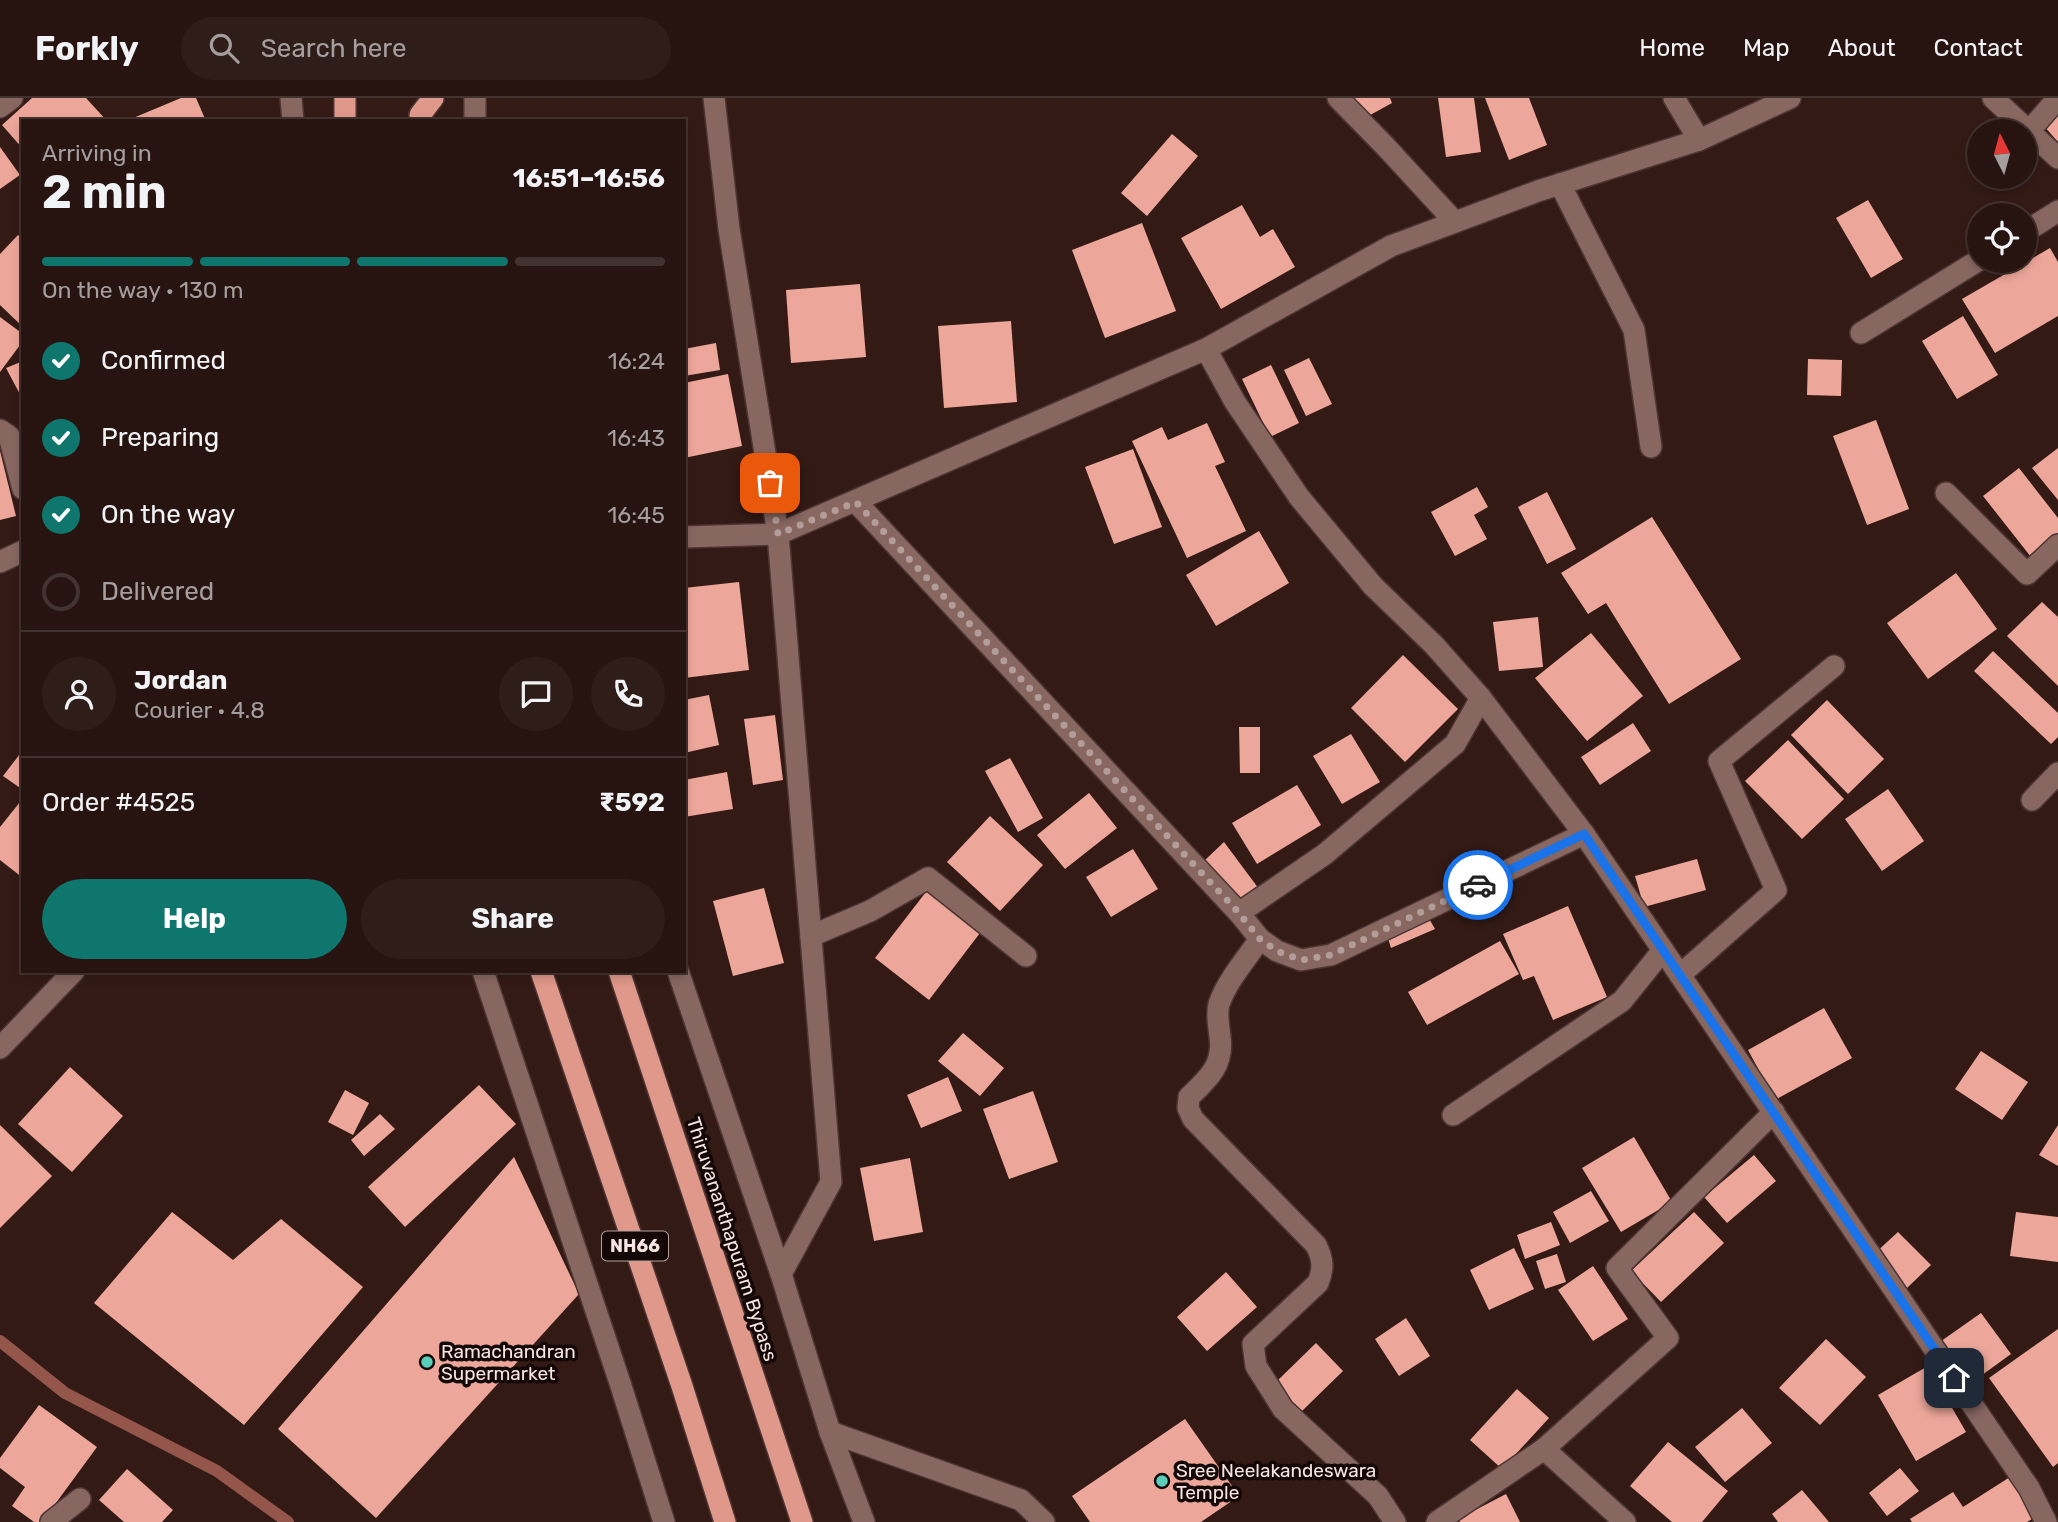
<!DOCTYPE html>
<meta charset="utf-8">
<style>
body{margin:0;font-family:Rubik,sans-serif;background:#2f1d19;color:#f1f3f6;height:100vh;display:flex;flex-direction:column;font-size:26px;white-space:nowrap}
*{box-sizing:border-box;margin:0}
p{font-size:23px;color:#a49e9f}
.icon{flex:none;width:38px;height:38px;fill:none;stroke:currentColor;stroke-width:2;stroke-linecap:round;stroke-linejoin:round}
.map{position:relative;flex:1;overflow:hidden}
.panel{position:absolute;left:21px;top:21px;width:665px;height:854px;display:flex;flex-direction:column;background:#271410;border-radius:0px;box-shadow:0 4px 10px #0003,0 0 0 2px #433330}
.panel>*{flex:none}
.needle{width:46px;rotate:354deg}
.fabs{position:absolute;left:1967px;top:21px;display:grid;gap:14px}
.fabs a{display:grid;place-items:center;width:70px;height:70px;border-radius:50%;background:#271410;box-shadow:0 4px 10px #0003,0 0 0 2px #433330;font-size:35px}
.pin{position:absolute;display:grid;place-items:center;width:60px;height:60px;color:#fff;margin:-30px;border-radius:14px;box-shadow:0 4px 10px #0006}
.courier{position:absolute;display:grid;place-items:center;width:70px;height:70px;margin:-35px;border:5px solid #1a73e8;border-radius:50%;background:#fff;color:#222;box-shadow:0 2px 9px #0007}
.headline em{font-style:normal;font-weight:700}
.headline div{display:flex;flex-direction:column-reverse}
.headline{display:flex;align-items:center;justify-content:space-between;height:119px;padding:0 21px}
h1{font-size:46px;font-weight:700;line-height:52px}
.bar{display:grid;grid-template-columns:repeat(4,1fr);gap:10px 7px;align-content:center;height:84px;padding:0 21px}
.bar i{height:9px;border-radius:5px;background:#433330}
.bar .selected{background:#0f766e}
.bar p{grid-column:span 4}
.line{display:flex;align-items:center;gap:18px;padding:0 21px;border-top:2px solid #433330}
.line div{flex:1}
.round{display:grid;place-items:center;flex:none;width:74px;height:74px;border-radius:37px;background:#2f1d19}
ol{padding:0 21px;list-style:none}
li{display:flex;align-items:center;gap:21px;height:77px}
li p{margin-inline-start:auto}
li .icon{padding:7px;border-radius:50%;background:#0f766e;color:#fff;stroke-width:4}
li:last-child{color:#a49e9f}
li i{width:38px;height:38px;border:4px solid #433330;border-radius:50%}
.action{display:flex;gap:14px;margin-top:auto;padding:14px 21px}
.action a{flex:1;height:80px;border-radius:42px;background:#0f766e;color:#fff;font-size:28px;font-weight:700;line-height:80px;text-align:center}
.action a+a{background:#2f1d19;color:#f1f3f6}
header{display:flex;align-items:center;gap:42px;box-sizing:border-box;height:98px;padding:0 35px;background:#271410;border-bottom:2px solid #433330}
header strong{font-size:33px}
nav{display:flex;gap:38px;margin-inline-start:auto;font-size:24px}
.search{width:490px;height:63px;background:#2f1d19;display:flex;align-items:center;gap:18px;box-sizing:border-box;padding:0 24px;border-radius:38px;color:#a49e9f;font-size:26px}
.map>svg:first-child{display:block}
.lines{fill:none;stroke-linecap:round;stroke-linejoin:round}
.stream{stroke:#94554a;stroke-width:12}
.building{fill:#eda79a}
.minor-casing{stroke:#4c3533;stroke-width:24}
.highway-casing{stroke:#4c3533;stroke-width:24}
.minor{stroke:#886761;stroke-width:21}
.highway{stroke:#e0988a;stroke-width:21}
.done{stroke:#b39d99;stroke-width:7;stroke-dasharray:0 12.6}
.route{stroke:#1a73e8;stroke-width:9}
.poi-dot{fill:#5bcebb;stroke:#140806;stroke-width:2.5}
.labels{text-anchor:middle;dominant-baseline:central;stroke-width:7;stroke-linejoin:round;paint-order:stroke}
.shield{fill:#140806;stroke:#b4a29f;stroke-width:2}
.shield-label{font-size:18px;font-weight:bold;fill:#f8e4e0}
.street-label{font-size:19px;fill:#f8e4e0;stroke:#140806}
.poi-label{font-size:19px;fill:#f8e4e0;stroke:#140806;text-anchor:start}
</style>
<header>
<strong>Forkly</strong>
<div class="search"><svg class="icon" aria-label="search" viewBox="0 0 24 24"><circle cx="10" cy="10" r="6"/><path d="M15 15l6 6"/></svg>Search here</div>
<nav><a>Home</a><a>Map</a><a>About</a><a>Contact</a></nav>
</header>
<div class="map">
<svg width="2058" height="1424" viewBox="0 0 2058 1424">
<rect width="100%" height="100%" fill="#341a15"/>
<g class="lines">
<path class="stream" d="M 0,1243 L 65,1295 L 217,1373 L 288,1424"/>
</g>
<g class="building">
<path d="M 32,0 L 86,0 L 107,23 L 23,23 L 23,51 L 2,27 Z"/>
<path d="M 181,0 L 196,0 L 206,23 L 126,23 Z"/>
<path d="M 1351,0 L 1390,0 L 1392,5 L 1363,21 Z"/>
<path d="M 1438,0 L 1474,0 L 1481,54 L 1446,59 Z"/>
<path d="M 1485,0 L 1529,0 L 1547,47 L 1509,62 Z"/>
<path d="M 2058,16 L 2058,44 L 2044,28 Z"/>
<path d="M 1172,36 L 1198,58 L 1147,118 L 1121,95 Z"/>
<path d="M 0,49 L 20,77 L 0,91 Z"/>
<path d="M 1868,102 L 1903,161 L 1871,180 L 1836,120 Z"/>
<path d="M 1242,107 L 1260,139 L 1273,131 L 1295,169 L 1221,211 L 1181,140 Z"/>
<path d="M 1142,125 L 1176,213 L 1105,240 L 1072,152 Z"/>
<path d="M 18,137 L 23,141 L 23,229 L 0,207 L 0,156 Z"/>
<path d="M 2050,150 L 2058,164 L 2058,218 L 1995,255 L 1962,201 Z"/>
<path d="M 860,186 L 866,259 L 791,265 L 786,192 Z"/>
<path d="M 1963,218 L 1998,277 L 1957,301 L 1922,243 Z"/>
<path d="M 0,219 L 23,236 L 23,243 L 0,274 Z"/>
<path d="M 1011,223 L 1017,304 L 944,310 L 938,228 Z"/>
<path d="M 716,245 L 720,272 L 684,278 L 684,251 Z"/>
<path d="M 1309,260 L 1332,306 L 1306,318 L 1284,272 Z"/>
<path d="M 1808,261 L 1842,262 L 1841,298 L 1807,297 Z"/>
<path d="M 23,263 L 23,302 L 6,270 Z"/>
<path d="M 1271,267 L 1299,325 L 1270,339 L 1242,281 Z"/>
<path d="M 728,276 L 742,348 L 684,360 L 684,285 Z"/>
<path d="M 1876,322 L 1909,411 L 1867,427 L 1833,338 Z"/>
<path d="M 1207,325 L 1225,364 L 1215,368 L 1246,433 L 1187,460 L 1132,343 L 1162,329 L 1168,342 Z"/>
<path d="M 2058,350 L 2058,402 L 2032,370 Z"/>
<path d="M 1133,351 L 1162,429 L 1114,446 L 1085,369 Z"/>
<path d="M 0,353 L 16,418 L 0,422 Z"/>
<path d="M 2019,370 L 2058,420 L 2058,438 L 2031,459 L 1983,398 Z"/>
<path d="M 1477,389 L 1488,409 L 1474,417 L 1487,441 L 1455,458 L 1431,414 Z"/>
<path d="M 1547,394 L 1576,451 L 1547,466 L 1518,409 Z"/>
<path d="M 1652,419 L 1741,561 L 1669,606 L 1606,505 L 1588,516 L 1561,475 Z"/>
<path d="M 1259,433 L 1289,485 L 1216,528 L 1186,477 Z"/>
<path d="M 1956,475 L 1997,531 L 1928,581 L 1887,525 Z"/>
<path d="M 739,484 L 749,572 L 684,580 L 684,490 Z"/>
<path d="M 2042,504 L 2058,519 L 2058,588 L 2007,538 Z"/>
<path d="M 1538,519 L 1543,569 L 1499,573 L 1493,524 Z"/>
<path d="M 1591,535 L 1643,598 L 1587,643 L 1535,580 Z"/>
<path d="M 1993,553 L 2058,615 L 2058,639 L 2051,646 L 1974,573 Z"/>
<path d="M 1403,557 L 1458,611 L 1405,664 L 1351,610 Z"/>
<path d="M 709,597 L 719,647 L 684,655 L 684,602 Z"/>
<path d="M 1827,602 L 1884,661 L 1848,696 L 1791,637 Z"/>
<path d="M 775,617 L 783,682 L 753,687 L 744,621 Z"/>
<path d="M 1633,625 L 1651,653 L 1600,687 L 1581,659 Z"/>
<path d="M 1239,629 L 1260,629 L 1260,675 L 1240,675 Z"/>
<path d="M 1351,636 L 1380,684 L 1342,706 L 1313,658 Z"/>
<path d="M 1788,642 L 1844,701 L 1802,741 L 1745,683 Z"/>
<path d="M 23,652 L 23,692 L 3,678 Z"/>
<path d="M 1010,660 L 1043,720 L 1018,734 L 985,673 Z"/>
<path d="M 727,674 L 733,711 L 684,719 L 684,682 Z"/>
<path d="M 1297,687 L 1321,727 L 1257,766 L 1232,725 Z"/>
<path d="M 1888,691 L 1924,743 L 1882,773 L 1845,721 Z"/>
<path d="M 1089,695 L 1117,730 L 1065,771 L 1037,737 Z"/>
<path d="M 20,704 L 23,706 L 23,780 L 0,762 L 0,729 Z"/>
<path d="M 990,718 L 1043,767 L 1000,813 L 947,764 Z"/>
<path d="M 1224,744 L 1259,791 L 1237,803 L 1203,764 Z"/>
<path d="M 1133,751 L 1158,791 L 1111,819 L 1086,779 Z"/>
<path d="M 1697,761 L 1706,792 L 1644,809 L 1635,778 Z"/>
<path d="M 764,790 L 784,865 L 733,878 L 713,803 Z"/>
<path d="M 929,790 L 983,831 L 929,902 L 875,860 Z"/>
<path d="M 1568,808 L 1607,899 L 1553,922 L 1534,878 L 1523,882 L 1503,836 Z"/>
<path d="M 1427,817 L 1435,831 L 1391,850 L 1387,837 Z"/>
<path d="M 1500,843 L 1519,876 L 1427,927 L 1408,894 Z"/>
<path d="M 1824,910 L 1852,960 L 1775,1002 L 1748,952 Z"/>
<path d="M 963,935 L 1004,970 L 980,998 L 938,963 Z"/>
<path d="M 1981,953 L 2028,984 L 2002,1022 L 1955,991 Z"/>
<path d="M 70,969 L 123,1018 L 72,1074 L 18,1026 Z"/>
<path d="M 948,979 L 962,1013 L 921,1030 L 907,997 Z"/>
<path d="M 479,987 L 516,1026 L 405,1129 L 368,1089 Z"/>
<path d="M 345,992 L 369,1005 L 353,1037 L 328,1024 Z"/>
<path d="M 1033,993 L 1058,1064 L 1009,1081 L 983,1011 Z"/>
<path d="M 380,1016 L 395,1031 L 364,1058 L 351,1042 Z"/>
<path d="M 0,1027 L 52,1078 L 0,1130 Z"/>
<path d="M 2058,1027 L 2058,1068 L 2039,1057 Z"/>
<path d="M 1634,1039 L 1672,1104 L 1621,1134 L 1582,1070 Z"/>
<path d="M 1754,1057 L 1776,1083 L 1727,1125 L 1704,1099 Z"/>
<path d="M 514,1059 L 579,1196 L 376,1420 L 278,1331 Z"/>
<path d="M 910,1060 L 923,1134 L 874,1143 L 860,1070 Z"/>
<path d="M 1591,1093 L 1609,1123 L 1570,1145 L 1553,1114 Z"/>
<path d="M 172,1114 L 233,1162 L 281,1121 L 363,1189 L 244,1327 L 94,1205 Z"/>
<path d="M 1694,1114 L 1724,1145 L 1661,1204 L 1631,1173 Z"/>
<path d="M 2016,1114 L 2058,1119 L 2058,1164 L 2010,1158 Z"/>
<path d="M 1551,1124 L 1560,1147 L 1525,1161 L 1517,1137 Z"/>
<path d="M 1898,1134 L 1931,1167 L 1907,1190 L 1874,1156 Z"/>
<path d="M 1514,1150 L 1534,1191 L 1489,1212 L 1470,1172 Z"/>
<path d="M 1557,1156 L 1566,1184 L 1545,1191 L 1536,1163 Z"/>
<path d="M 1593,1168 L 1628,1221 L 1593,1243 L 1558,1192 Z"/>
<path d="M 1226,1174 L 1257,1209 L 1207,1253 L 1177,1219 Z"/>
<path d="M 1981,1215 L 2011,1256 L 1967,1288 L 1937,1246 Z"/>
<path d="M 1406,1220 L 1430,1258 L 1399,1278 L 1375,1241 Z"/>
<path d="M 2058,1231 L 2058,1365 L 2053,1369 L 1989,1280 Z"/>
<path d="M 1826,1241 L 1866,1279 L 1820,1327 L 1779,1290 Z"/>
<path d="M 1316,1245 L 1343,1273 L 1302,1313 L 1274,1286 Z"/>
<path d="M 1928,1268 L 1966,1334 L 1916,1363 L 1878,1297 Z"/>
<path d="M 1517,1291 L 1549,1320 L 1502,1371 L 1470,1342 Z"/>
<path d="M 39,1307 L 97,1349 L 42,1424 L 34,1424 L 12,1408 L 25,1389 L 0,1370 L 0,1360 Z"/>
<path d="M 1742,1310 L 1772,1345 L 1725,1384 L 1695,1349 Z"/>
<path d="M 1185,1321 L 1239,1398 L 1201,1424 L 1090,1424 L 1072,1398 Z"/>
<path d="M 1668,1344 L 1728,1393 L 1702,1424 L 1672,1424 L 1630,1388 Z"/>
<path d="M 1900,1370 L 1919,1393 L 1887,1418 L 1869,1395 Z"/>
<path d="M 127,1371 L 173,1412 L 162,1424 L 124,1424 L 99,1402 Z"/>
<path d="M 2010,1379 L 2035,1419 L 2027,1424 L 1912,1424 L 1910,1421 L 1953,1394 L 1963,1409 Z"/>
<path d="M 1802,1392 L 1829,1424 L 1778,1424 L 1772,1416 Z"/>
<path d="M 1506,1396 L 1520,1424 L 1460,1424 L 1458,1421 Z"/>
</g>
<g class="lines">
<defs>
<g id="minor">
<path d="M 291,0 L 293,23"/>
<path d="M 475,0 L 475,23"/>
<path d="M 714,0 L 729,131 L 778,436 L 831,1084 L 781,1176"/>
<path d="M 1338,0 L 1386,49 L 1455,124"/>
<path d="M 1674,0 L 1699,42"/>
<path d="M 1993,0 L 2058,60"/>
<path d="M 0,9 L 12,0"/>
<path d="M 2030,32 L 2058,0"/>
<path d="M 1560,86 L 1634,232 L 1651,349"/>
<path d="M 2025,134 L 2058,113"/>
<path d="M 1861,235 L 1979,162"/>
<path d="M 1206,251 L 1235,304 L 1299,399 L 1373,488 L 1434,547 L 1481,600 L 1584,736 L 2029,1390 L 2046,1424"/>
<path d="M 0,332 L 9,338 L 23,391"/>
<path d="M 1946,395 L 2027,476 L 2058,447"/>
<path d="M 856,404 L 1239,815 L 1260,841 L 1277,853 L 1301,862 L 1331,857 L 1584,736"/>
<path d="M 684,439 L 778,436 L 1206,251 L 1391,148 L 1538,93 L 1699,42 L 1790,0"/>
<path d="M 0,464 L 23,453"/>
<path d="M 2032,702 L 2058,675"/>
<path d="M 1239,815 L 1325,756 L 1455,646 L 1481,600"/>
<path d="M 811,838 L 870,813 L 928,780 L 1026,858"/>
<path d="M 1260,841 C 1246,861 1227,883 1219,906 C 1216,917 1219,928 1220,939 C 1224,967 1208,981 1189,999 L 1188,1010 L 1193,1021 L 1316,1147 C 1323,1161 1324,1170 1318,1185 L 1253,1246 L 1256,1268 L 1283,1311 L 1378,1398 L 1395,1424"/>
<path d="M 483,873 L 621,1288 L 664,1424"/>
<path d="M 678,873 L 781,1176 L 830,1334 L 864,1424"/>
<path d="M 1680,877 L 1776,792 L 1719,663 L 1834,568"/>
<path d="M 0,950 L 74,873"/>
<path d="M 1453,1017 L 1622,903 L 1663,852"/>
<path d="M 830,1334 L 1021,1402 L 1044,1424"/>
<path d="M 1544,1351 L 1625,1424"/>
<path d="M 51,1424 L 80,1401"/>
<path d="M 1437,1424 L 1544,1351 L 1668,1240 L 1617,1170 L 1774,1014"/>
</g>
<g id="highway">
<path d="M 345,0 L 345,23"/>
<path d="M 421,23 L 420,17 L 433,0"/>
<path d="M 541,873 L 682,1288 L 725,1424"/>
<path d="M 619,873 L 802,1424"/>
</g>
</defs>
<use href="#minor" class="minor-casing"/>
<use href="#highway" class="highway-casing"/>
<use href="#minor" class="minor"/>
<use href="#highway" class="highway"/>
</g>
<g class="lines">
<path class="done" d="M 770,385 L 778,436 L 856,404 L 1239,815 L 1260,841 L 1277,853 L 1301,862 L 1331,857 L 1478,787"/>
<path class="route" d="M 1478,787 L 1584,736 L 1954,1280"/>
</g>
<g class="poi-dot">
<circle cx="427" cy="1264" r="7"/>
<circle cx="1162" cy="1383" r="7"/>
</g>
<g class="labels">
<rect class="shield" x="602" y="1133.5" width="66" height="29" rx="5"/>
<g class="shield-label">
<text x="635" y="1148">NH66</text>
</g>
<g class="street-label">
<text transform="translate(732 1141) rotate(72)">Thiruvananthapuram Bypass</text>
</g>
<g class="poi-label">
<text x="441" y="1253">Ramachandran<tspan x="441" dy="22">Supermarket</tspan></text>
<text x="1176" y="1372">Sree Neelakandeswara<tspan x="1176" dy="22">Temple</tspan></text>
</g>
</g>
</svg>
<div class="fabs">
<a><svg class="needle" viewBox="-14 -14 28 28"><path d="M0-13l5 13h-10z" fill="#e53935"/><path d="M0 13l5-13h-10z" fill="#a49e9f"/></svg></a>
<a><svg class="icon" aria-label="locate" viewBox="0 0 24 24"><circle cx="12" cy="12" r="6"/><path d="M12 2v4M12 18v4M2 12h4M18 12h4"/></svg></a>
</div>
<div class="pin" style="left:770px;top:385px;background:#ea580c"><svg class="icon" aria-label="bag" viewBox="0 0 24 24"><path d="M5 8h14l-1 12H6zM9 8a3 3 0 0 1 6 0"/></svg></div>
<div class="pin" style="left:1954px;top:1280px;background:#1f2937"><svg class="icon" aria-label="home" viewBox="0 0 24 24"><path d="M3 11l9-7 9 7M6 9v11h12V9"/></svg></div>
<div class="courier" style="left:1478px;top:787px"><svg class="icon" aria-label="car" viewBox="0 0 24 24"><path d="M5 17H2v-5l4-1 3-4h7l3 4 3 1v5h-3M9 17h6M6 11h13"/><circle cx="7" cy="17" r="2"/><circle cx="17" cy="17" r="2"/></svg></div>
<section class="panel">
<div class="headline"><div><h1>2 min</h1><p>Arriving in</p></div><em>16:51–16:56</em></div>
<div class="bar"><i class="selected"></i><i class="selected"></i><i class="selected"></i><i></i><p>On the way · 130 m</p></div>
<ol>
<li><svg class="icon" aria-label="check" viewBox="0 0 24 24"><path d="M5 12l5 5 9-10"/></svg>Confirmed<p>16:24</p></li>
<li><svg class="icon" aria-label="check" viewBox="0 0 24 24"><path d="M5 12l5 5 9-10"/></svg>Preparing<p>16:43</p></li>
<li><svg class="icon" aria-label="check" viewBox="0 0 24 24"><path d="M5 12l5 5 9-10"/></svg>On the way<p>16:45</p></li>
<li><i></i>Delivered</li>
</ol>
<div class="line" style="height:126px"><a class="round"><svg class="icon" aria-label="person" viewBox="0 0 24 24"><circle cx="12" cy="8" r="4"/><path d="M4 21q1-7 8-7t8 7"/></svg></a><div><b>Jordan</b><p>Courier · 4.8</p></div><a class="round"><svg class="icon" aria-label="chat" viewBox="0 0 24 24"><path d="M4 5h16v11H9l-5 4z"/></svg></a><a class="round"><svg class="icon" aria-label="phone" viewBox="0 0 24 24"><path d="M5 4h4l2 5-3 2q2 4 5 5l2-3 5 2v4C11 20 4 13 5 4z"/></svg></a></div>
<div class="line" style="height:91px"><div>Order #4525</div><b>₹592</b></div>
<div class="action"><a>Help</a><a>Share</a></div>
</section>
</div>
